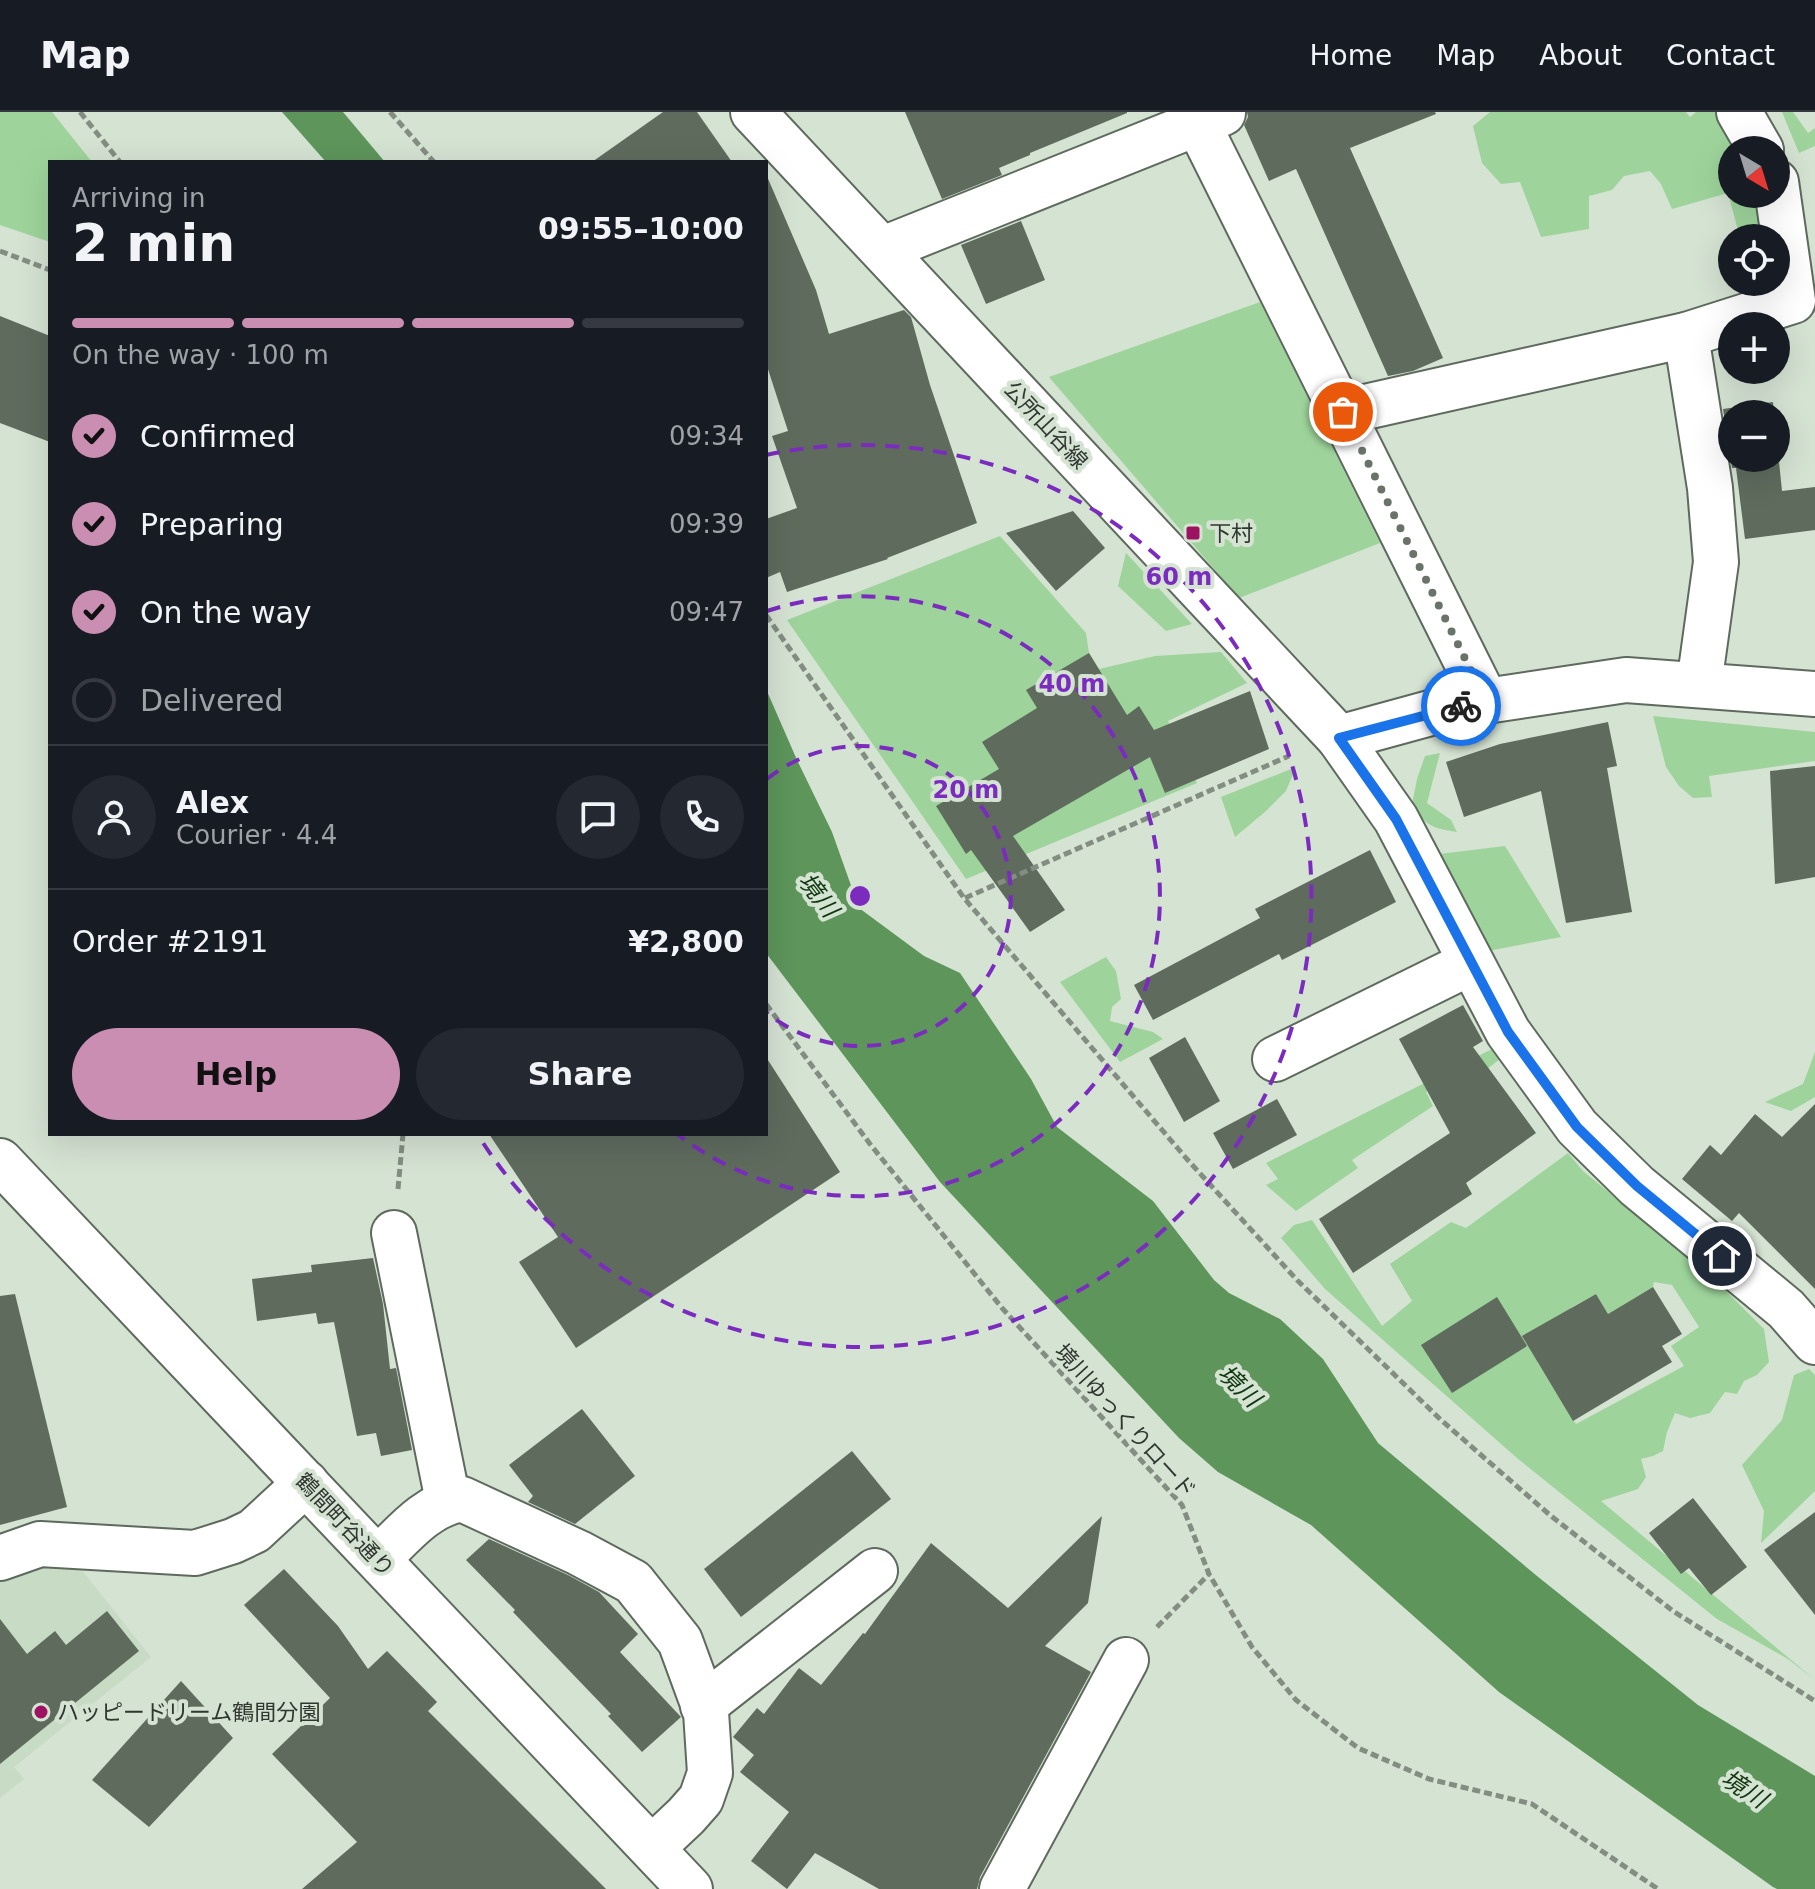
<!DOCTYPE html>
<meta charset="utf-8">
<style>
body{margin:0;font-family:"DejaVu Sans","Noto Sans JP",sans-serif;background:#242831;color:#f1f3f6;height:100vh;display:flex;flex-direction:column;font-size:30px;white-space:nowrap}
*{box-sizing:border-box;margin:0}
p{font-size:26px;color:#9ea1a6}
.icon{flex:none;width:44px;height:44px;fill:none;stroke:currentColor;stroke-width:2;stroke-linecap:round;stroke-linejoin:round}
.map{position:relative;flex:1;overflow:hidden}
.sheet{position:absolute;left:48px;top:48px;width:720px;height:976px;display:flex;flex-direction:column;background:#171b24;border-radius:0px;box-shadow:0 8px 32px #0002}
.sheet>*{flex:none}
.needle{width:52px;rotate:142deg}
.controls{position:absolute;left:1718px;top:24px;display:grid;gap:16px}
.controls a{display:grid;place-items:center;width:72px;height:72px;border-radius:50%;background:#171b24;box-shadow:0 8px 32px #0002;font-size:40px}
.pin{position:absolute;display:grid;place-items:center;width:68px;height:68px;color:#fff;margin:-34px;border:4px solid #fff;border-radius:50%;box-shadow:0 2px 8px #0007}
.courier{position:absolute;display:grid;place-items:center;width:80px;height:80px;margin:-40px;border:6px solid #1a73e8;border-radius:50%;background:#fff;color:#222;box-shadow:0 2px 10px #0007}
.overview em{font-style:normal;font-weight:800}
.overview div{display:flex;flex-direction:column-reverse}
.overview{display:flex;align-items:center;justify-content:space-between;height:136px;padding:0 24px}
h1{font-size:52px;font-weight:800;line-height:60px}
.bar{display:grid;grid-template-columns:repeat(4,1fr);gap:12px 8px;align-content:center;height:96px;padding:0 24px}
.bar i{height:10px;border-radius:6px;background:#363941}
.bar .current{background:#cb8eb3}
.bar p{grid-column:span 4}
.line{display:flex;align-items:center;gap:20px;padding:0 24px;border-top:2px solid #363941}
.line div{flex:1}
.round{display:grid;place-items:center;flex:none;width:84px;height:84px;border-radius:42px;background:#242831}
ol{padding:0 24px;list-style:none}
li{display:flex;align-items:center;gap:24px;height:88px}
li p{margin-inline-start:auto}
li .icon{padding:8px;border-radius:50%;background:#cb8eb3;color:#111;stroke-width:4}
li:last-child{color:#9ea1a6}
li i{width:44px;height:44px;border:4px solid #363941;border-radius:50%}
.action{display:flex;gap:16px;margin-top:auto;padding:16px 24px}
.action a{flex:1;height:92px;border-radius:48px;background:#cb8eb3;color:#111;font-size:32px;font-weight:800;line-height:92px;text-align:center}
.action a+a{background:#242831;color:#f1f3f6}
header{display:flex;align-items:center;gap:48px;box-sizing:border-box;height:112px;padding:0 40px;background:#171b24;border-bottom:2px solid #363941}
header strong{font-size:38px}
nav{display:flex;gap:44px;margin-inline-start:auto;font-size:28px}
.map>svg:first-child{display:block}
.built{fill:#c7dbc5}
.green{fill:#9ed49b;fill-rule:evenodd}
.water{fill:#5d955b}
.building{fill:#5e6b5d}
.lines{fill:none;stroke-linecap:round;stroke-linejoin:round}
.minor-casing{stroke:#5d6a5d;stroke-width:48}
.path{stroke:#838d82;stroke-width:5;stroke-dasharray:8 4;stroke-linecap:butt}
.minor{stroke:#fff;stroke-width:44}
.done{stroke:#6a7369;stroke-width:8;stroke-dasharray:0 14.4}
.route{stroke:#1a73e8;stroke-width:10}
.ring{fill:none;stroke:#7b2cbf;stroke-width:4;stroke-dasharray:14 10}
.poi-dot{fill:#9d1261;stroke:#d5e3d3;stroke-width:3}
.labels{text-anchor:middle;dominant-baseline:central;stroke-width:8;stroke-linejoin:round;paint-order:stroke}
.street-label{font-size:22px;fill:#303630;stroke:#d5e3d3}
.poi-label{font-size:22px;fill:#303630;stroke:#d5e3d3;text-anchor:start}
.water-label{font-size:24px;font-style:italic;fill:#103810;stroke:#d5e3d3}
.centre{fill:#7b2cbf;stroke:#d5e3d3;stroke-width:4}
.ring-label{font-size:24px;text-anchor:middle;font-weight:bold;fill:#7b2cbf;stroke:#d5e3d3;stroke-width:8;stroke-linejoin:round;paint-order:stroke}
</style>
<header>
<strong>Map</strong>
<nav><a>Home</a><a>Map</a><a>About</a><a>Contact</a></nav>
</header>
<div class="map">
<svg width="1815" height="1777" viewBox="0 0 1815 1777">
<rect width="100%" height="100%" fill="#d5e3d3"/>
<path class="built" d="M 52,1450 L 76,1451 L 151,1545 L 14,1655 L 24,1667 L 0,1686 L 0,1469 Z"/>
<g class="green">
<path d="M 0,0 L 52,0 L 92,50 L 50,50 L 50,130 L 0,113 Z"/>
<path d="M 1490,0 L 1686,0 L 1690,5 L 1696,0 L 1739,0 L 1753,38 L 1732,38 L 1732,82 L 1770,82 L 1776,126 L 1740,126 L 1728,81 L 1672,97 L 1661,72 L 1650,59 L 1624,64 L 1612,78 L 1589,84 L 1589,117 L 1541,125 L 1520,70 L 1501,72 L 1482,51 L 1473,14 Z"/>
<path d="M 1782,0 L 1793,0 L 1808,21 L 1815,16 L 1815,34 L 1799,41 Z"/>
<path d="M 1260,190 L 1380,431 L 1239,486 L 1049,265 Z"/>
<path d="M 1000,424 L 1086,521 L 1089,541 L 1099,557 L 1155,544 L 1221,540 L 1247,571 L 1168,609 L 1197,671 L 966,767 L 787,508 Z"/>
<path d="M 1126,441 L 1192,512 L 1166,519 L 1118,474 Z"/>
<path d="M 1653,604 L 1815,620 L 1815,649 L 1709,664 L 1712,685 L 1693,686 L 1679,674 L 1666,655 Z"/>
<path d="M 1440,641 L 1427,691 L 1451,708 L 1457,720 C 1431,716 1426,714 1412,692 L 1417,667 L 1425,644 Z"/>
<path d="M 1296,655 L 1286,679 L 1266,699 L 1235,725 L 1221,685 Z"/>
<path d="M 1505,734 L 1561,825 L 1488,839 L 1439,742 Z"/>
<path d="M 1106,845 L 1116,859 L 1121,887 L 1112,895 L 1110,909 L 1153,920 L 1163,927 L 1120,950 L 1060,870 Z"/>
<path d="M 1496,935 L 1501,946 L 1465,975 L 1455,961 L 1426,980 L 1433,994 L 1352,1048 L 1358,1056 L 1296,1099 L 1266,1073 L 1278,1067 L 1266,1051 Z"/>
<path d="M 1815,940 L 1815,985 L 1791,999 L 1765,990 L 1803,972 Z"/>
<path d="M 1568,1041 L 1583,1059 L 1710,1163 L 1764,1217 L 1769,1250 L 1757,1263 L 1744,1269 L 1737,1282 L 1725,1280 L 1710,1301 L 1690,1306 L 1675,1301 L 1667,1320 L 1663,1339 L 1653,1344 L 1641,1347 L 1646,1365 L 1638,1377 L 1601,1389 L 1815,1568 L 1788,1547 L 1717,1507 L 1517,1346 L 1325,1177 L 1281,1126 L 1294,1113 L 1312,1108 L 1382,1214 L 1412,1189 L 1390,1152 L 1451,1110 L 1466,1116 ZM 1654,1170 L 1672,1173 L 1699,1215 L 1671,1234 L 1684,1254 L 1576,1312 L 1538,1251 L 1572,1195 L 1596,1182 L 1608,1202 L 1653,1175 Z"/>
<path d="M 1809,1257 L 1815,1263 L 1815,1379 L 1761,1431 L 1764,1399 L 1742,1353 L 1782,1308 L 1794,1263 Z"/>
</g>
<g class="water">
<path d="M 282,0 L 343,0 L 385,50 L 326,50 Z"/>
<path d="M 766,577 L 797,648 L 832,720 L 859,796 L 924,844 L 960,861 L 1031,967 L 1057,1015 L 1153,1089 L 1214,1168 L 1229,1181 L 1280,1207 L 1323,1247 L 1378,1331 L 1537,1464 L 1698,1593 L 1815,1664 L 1815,1777 L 1777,1777 L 1773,1775 L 1499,1580 L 1311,1413 L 1218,1360 L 1179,1326 L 940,1070 L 766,841 Z"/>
</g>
<g class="building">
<path d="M 663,0 L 697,0 L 732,50 L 592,50 Z"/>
<path d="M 905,0 L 1127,0 L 1127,1 L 1030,41 L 1030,43 L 999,56 L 1002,63 L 942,87 Z"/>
<path d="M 1247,0 L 1435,0 L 1436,2 L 1350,36 L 1443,246 L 1413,259 L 1388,264 L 1296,57 L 1269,69 L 1244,13 L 1248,5 Z"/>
<path d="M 766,62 L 816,178 L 829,222 L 904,198 L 911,205 L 930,273 L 977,411 L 887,446 L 888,447 L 787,480 L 780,460 L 766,466 L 766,407 L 797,396 L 772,324 L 788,319 L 766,251 Z"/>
<path d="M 1021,109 L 1045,168 L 986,192 L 961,133 Z"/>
<path d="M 0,204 L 50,224 L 50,330 L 0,311 Z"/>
<path d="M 1773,290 L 1774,302 L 1732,302 L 1732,346 L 1776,346 L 1776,320 L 1782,379 L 1815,375 L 1815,418 L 1745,427 L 1736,356 L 1732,356 L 1723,297 Z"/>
<path d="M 1073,399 L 1105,436 L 1056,479 L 1006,421 Z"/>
<path d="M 1089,541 L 1127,603 L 1139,594 L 1154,618 L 1250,579 L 1269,637 L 1165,681 L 1150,645 L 1013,724 L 1065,798 L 1030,820 L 971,738 L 966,742 L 936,694 L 999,657 L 982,630 L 1037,596 L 1026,578 Z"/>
<path d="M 1608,610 L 1617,654 L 1607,656 L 1632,800 L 1566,811 L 1541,679 L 1464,705 L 1446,650 L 1500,632 Z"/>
<path d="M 1815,654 L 1815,765 L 1775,772 L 1770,659 Z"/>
<path d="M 1370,738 L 1396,790 L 1282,848 L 1279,842 L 1153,908 L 1134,873 L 1260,806 L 1255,797 Z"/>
<path d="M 1463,893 L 1483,929 L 1473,935 L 1536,1021 L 1466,1071 L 1472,1082 L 1353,1161 L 1319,1107 L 1450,1021 L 1399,927 Z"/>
<path d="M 1185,925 L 1220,989 L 1184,1010 L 1149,946 Z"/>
<path d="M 766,945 L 840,1060 L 576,1236 L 519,1150 L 558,1125 L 489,1022 L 766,1022 Z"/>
<path d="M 1277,987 L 1297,1023 L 1233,1057 L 1213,1021 Z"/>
<path d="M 1815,992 L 1815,1177 L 1739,1101 L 1732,1109 L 1682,1067 L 1710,1033 L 1721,1043 L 1755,1002 L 1782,1025 Z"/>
<path d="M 373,1146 L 383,1192 L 390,1257 L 396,1256 L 412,1338 L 381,1344 L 376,1321 L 357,1324 L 334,1210 L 318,1212 L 316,1201 L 257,1209 L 252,1167 L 312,1160 L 311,1153 Z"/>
<path d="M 1653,1175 L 1682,1222 L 1662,1234 L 1672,1250 L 1573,1309 L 1522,1224 L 1596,1182 L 1608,1202 Z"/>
<path d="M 15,1182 L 67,1395 L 0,1413 L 0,1184 Z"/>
<path d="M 1497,1185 L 1527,1234 L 1452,1281 L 1421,1233 Z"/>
<path d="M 582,1297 L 635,1364 L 575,1412 L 528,1390 L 533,1384 L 509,1353 Z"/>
<path d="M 852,1339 L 891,1387 L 741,1505 L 704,1457 Z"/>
<path d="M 1693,1386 L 1747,1455 L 1711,1483 L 1689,1456 L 1681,1462 L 1649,1421 Z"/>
<path d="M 1815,1400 L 1815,1503 L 1764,1438 Z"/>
<path d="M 1102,1404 L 1088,1491 L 1045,1534 L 1091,1560 L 980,1765 L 977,1777 L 879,1777 L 815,1741 L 787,1777 L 751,1749 L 789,1700 L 740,1660 L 754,1643 L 733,1625 L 757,1596 L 764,1602 L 799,1556 L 821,1573 L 863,1521 L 865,1522 L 931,1431 L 1008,1496 Z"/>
<path d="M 489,1427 L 568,1463 L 599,1480 L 638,1522 L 620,1540 L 681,1605 L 642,1640 L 608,1604 L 611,1602 L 513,1500 L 515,1498 L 466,1448 Z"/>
<path d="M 284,1457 L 338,1514 L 368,1557 L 387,1539 L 437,1590 L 428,1599 L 606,1777 L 302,1777 L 357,1730 L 272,1642 L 330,1586 L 244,1493 Z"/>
<path d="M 107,1499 L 139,1539 L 0,1652 L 0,1507 L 27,1542 L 55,1519 L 66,1533 Z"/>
<path d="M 181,1569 L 233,1626 L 149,1715 L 92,1668 Z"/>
</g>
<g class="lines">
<defs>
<g id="minor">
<path d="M 753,0 L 1339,626 L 1396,707 L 1508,920 L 1577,1015 L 1637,1074 L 1786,1197 L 1815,1230"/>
<path d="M 1192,0 L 1486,589"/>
<path d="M 1739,0 L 1761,38"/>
<path d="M 883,137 L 1223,1"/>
<path d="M 1686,223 L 1710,376 L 1716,450 L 1699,573"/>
<path d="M 1343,300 L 1686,223 L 1793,189 L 1776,70"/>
<path d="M 1339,626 L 1434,600 L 1486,589 L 1626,568 L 1815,582"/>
<path d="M 1275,947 L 1470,851"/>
<path d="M 0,1049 L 690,1777"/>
<path d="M 394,1121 L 448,1389"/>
<path d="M 0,1446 L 40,1432 L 195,1441 L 233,1429 L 254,1419 L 306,1371"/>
<path d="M 378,1447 C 403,1423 426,1393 462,1387 L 579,1441 L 633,1470 L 680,1529 L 706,1600 L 710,1661 L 701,1687 L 686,1704 L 652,1736"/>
<path d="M 703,1594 L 875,1459"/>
<path d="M 1002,1777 L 1126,1548"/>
</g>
</defs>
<use href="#minor" class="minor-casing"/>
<g class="path">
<path d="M 80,0 L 120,50"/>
<path d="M 390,0 L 434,50"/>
<path d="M 0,139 L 50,158"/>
<path d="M 766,503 L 964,786 L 1186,1046 L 1297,1168 L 1441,1308 L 1551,1404 L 1673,1499 L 1815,1589"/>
<path d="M 965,786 L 1289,644"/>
<path d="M 766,892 L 870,1032 L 1002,1196 L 1182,1393 L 1209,1462 L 1252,1535 L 1296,1588 L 1358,1636 L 1429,1667 L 1532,1692 L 1658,1777"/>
<path d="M 398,1077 L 403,1022"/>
<path d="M 1157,1515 L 1209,1462"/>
</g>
<use href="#minor" class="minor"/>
</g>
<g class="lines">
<path class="done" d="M 1343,300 L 1486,589 L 1461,594"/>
<path class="route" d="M 1461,594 L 1339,626 L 1396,707 L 1508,920 L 1577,1015 L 1637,1074 L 1722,1144"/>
</g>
<g class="ring">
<path d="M767 667A150 150 0 1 1 767 901"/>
<path d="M767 499A300 300 0 1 1 677 1022"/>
<path d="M766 343A451 451 0 1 1 478 1023"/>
</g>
<g class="poi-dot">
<rect x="1185" y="413" width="16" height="16" rx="4"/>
<circle cx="41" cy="1600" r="8"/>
</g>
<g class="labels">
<g class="street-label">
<text transform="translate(1046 313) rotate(47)">公所山谷線</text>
<text transform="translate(1125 1309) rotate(48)">境川ゆっくりロード</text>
<text transform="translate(345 1413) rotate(47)">鶴間町谷通り</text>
</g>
<g class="poi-label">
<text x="1209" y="421">下村</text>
<text x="57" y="1600">ハッピードリーム鶴間分園</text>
</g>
<g class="water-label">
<text transform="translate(818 783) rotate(52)">境川</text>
<text transform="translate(1239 1274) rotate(44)">境川</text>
<text transform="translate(1744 1677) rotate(33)">境川</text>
</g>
</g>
<circle cx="860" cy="784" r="12" class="centre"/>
<g class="ring-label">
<text x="1179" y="473">60 m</text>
<text x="1072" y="580">40 m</text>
<text x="966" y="686">20 m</text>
</g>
</svg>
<div class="controls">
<a><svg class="needle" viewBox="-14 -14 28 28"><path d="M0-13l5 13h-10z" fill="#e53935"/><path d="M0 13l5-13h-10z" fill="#9ea1a6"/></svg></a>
<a><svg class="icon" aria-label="locate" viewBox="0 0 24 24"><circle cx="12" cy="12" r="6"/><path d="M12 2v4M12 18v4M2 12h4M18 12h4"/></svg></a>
<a>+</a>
<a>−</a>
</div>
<div class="pin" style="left:1343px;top:300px;background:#ea580c"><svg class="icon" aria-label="bag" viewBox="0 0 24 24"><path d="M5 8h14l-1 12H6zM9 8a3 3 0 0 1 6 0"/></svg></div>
<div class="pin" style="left:1722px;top:1144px;background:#1f2937"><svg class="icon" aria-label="home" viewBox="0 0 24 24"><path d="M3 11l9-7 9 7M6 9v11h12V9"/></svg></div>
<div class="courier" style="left:1461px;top:594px"><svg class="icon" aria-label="bike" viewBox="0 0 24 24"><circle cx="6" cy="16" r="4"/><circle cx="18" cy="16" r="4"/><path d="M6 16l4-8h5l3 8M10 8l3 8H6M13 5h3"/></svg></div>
<section class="sheet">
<div class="overview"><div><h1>2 min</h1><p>Arriving in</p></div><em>09:55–10:00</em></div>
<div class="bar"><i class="current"></i><i class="current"></i><i class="current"></i><i></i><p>On the way · 100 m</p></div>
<ol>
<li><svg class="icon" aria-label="check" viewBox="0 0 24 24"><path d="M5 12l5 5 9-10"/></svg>Confirmed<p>09:34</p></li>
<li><svg class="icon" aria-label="check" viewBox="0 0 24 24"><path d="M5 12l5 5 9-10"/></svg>Preparing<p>09:39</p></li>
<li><svg class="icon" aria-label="check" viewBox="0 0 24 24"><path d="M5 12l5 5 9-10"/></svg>On the way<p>09:47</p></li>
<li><i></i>Delivered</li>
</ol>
<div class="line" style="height:144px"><a class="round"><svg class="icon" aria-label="person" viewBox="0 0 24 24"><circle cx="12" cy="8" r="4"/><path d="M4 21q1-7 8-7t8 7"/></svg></a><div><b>Alex</b><p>Courier · 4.4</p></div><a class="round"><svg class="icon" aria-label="chat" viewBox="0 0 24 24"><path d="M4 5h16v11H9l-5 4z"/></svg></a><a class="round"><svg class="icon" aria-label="phone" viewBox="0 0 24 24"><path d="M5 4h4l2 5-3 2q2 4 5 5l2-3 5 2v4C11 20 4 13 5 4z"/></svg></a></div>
<div class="line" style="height:104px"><div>Order #2191</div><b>¥2,800</b></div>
<div class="action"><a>Help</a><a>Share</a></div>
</section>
</div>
